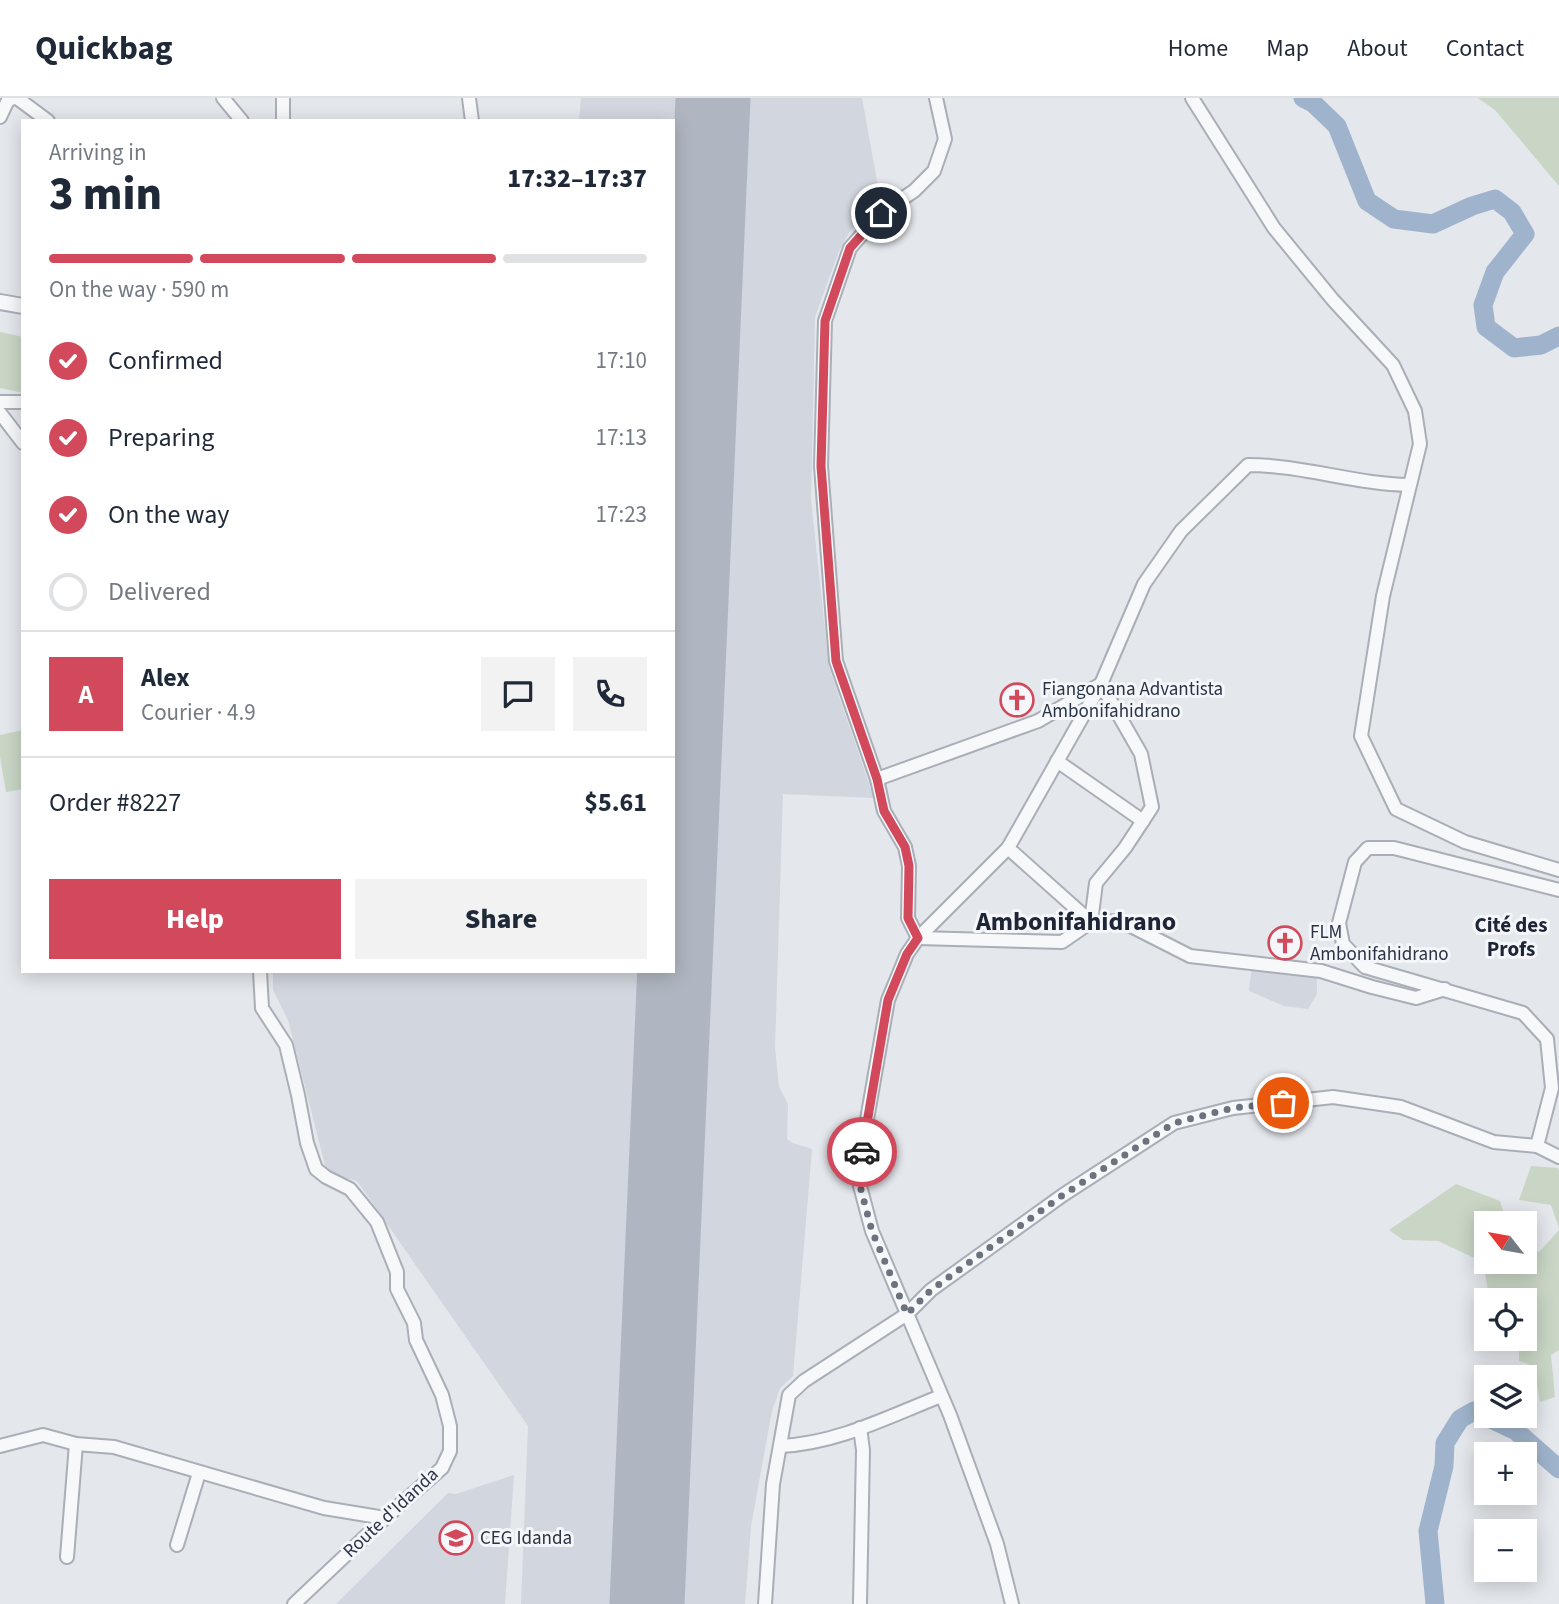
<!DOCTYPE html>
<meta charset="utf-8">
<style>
body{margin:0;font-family:"Source Sans 3",sans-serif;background:#f2f2f3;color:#1f2937;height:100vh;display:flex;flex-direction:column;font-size:26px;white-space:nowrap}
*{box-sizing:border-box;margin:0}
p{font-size:23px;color:#747a83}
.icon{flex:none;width:38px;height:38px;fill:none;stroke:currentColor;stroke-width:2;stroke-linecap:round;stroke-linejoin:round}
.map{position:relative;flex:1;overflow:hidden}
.side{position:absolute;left:21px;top:21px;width:654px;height:854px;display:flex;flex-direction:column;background:#fff;border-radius:0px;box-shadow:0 4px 18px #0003}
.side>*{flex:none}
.needle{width:46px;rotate:301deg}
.controls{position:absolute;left:1474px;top:1113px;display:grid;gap:14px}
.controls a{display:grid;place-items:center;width:63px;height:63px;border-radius:0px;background:#fff;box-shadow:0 4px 18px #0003;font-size:35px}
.pin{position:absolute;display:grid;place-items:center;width:60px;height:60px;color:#fff;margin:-30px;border:4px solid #fff;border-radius:50%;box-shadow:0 2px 7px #0007}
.courier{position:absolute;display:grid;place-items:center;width:70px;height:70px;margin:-35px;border:5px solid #d1495b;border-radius:50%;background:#fff;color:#222;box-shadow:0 2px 9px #0007}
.summary em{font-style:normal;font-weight:800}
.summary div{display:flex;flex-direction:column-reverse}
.summary{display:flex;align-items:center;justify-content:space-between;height:119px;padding:0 28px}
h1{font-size:46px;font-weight:800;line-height:52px}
.bar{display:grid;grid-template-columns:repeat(4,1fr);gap:10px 7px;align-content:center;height:84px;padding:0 28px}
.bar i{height:9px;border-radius:5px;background:#e0e1e3}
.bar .active{background:#d1495b}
.bar p{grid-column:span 4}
.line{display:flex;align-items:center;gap:18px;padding:0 28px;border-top:2px solid #e0e1e3}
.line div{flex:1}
.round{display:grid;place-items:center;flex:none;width:74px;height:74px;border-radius:0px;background:#f2f2f3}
ol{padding:0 28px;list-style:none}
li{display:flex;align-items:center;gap:21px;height:77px}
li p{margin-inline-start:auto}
li .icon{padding:7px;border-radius:50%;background:#d1495b;color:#fff;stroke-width:4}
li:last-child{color:#747a83}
li i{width:38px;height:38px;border:4px solid #e0e1e3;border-radius:50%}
.primary-button{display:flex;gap:14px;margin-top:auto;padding:14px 28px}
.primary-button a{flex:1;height:80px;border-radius:0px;background:#d1495b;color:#fff;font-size:28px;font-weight:800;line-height:80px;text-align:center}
.primary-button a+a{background:#f2f2f3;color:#1f2937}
header{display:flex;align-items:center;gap:42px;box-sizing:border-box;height:98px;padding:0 35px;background:#fff;border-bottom:2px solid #e0e1e3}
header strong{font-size:33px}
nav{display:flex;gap:38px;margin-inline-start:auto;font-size:24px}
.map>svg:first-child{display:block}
.built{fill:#d2d6de}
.green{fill:#c9d6c5}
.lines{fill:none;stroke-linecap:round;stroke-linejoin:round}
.river{stroke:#9fb4cc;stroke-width:19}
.runway{stroke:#b0b6c1;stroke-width:75}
.minor-casing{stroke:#a9aeb7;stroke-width:16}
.tertiary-casing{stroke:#a9aeb7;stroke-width:18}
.minor{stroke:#f7f8fa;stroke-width:12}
.tertiary{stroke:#f7f8fa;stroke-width:14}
.done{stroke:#6c737f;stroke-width:7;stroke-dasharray:0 12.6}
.route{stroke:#d1495b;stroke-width:9}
.labels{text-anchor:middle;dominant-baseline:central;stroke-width:6;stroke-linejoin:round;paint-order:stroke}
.poi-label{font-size:19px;fill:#2b3445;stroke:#f4f6f9;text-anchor:start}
.street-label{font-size:19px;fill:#2b3445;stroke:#f4f6f9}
.neighbourhood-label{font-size:21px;font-weight:bold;fill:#1d2536;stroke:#f4f6f9}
.district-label{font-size:26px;font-weight:bold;fill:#1d2536;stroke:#f4f6f9}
</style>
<header>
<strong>Quickbag</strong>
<nav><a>Home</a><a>Map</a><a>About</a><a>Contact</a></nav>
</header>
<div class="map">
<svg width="1559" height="1506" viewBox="0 0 1559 1506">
<rect width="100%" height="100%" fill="#e4e7ec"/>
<g class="built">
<path d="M 581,0 L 862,0 L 881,105 L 851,131 L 839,153 L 815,219 L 811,402 L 829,569 L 874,700 L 783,696 L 775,950 L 779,989 L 788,1006 L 787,1041 L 793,1045 L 812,1051 L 793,1278 L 780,1290 L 772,1313 L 751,1428 L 745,1506 L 521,1506 L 528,1328 L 357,1083 L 327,1075 L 288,922 L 273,892 L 273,873 L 674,873 L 674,23 L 579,23 Z"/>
<path d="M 1252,866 L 1317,874 L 1317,896 L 1308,911 L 1284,908 L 1249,893 Z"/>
<path d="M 514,1377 L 505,1506 L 336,1506 L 448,1395 L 456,1396 Z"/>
</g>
<g class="green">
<path d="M 1478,0 L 1559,0 L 1559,88 L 1495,12 Z"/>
<path d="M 0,234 L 23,239 L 23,295 L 0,290 Z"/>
<path d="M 23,632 L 23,691 L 6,694 L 0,659 L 0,637 Z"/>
<path d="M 1531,1068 L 1558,1070 L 1559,1073 L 1559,1130 L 1551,1107 L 1519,1102 Z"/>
<path d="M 1456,1086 L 1500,1103 L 1507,1125 L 1486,1125 L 1486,1164 L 1524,1164 L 1524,1149 L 1539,1154 L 1559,1132 L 1559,1252 L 1551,1257 L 1555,1299 L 1540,1304 L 1534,1268 L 1519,1263 L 1519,1241 L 1524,1241 L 1524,1202 L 1504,1202 L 1488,1192 L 1483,1164 L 1438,1143 L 1403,1142 L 1389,1132 Z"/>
</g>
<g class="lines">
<g class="river">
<path d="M 1303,0 L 1313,5 L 1337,28 L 1367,103 L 1394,121 L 1433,126 L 1472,108 L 1495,101 L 1512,114 L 1525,136 L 1495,174 L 1483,207 L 1486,229 L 1514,250 L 1541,247 L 1559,238"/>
<path d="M 1435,1506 L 1428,1433 L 1444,1368 L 1445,1345 L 1460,1321 L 1474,1313 L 1516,1333 L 1559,1371"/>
</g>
<path class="runway" d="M 647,1506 L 713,0"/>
<defs>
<g id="minor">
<path d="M 17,0 L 48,23"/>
<path d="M 223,0 L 242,23"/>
<path d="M 283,0 L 283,23"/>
<path d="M 469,0 L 472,23"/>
<path d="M 1192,0 L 1274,130 L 1333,202 L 1393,267 L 1415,313 L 1420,346 L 1383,498 L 1361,638 L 1396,711 L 1465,744 L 1559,772"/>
<path d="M 0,19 L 8,2 L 14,0"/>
<path d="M 0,304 L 23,304"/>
<path d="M 0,315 L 23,345"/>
<path d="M 1057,663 L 1143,723"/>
<path d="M 877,681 L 1038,623 L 1101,586"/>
<path d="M 1008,750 L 1091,824"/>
<path d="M 1091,824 L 1096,785 L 1125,750 L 1152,709 L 1141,656 L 1101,586"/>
<path d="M 918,840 L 908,820 L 909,768 L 905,749 L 884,713 L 877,681 L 836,563 L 821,368 L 825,223 L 850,150 L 881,115 L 914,93 L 934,73 L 945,41 L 936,0"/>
<path d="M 918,840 L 1062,844 L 1091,824 L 1121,823 L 1190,858 L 1321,873 L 1372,889 L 1416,900 L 1445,891"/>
<path d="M 260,873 L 262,910 L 286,947 L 298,997 L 307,1045 L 316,1071 L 326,1079 L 350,1091 L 377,1124 L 397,1174 L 397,1191 L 414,1225 L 416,1242 L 442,1297 L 450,1328 L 450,1353 L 442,1370 L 385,1420 L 294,1506"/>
<path d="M 1537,1048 L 1552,990 L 1547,941 L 1523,915 L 1365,869 L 1343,846 L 1339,825 L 1355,764 L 1368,750 L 1394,750 L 1559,792"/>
<path d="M 860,1330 L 863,1352 L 860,1505"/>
<path d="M 0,1348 L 43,1337 L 76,1346 L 114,1349 L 324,1410 L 385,1420"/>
<path d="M 780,1348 C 836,1346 890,1318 941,1298"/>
<path d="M 177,1447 L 199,1375"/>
<path d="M 67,1459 L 76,1346"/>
<path d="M 765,1506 L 773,1386 L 789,1297 L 804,1283 L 907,1216 L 931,1192 L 1063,1097 L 1174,1025 L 1233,1010 L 1333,999 L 1401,1009 L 1494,1044 L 1537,1048 L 1559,1059"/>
<path d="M 1012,1506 L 997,1446 L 950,1317 L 872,1133 L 860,1088 L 863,1044 L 888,902 L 907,856 L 918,840 L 1008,750 L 1101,586 L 1144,486 L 1181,433 L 1248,367 C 1302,367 1355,386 1409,387"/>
</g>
<path id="tertiary" d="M 0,204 L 23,208"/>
</defs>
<use href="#minor" class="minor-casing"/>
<use href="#tertiary" class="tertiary-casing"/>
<use href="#minor" class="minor"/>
<use href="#tertiary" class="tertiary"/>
</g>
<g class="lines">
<path class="done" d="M 862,1054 L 860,1088 L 872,1133 L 907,1216 L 931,1192 L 1063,1097 L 1174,1025 L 1233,1010 L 1283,1005"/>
<path class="route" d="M 862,1054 L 888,902 L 907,856 L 918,840 L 908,820 L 909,768 L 905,749 L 884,713 L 877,681 L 836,563 L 821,368 L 825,223 L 850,150 L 881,115"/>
</g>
<defs>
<symbol id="church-ring" viewBox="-11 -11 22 22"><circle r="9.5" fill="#f4f6f9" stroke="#d1495b" stroke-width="1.5"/><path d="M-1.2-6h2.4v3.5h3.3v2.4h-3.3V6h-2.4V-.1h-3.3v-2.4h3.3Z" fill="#d1495b"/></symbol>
<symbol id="school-ring" viewBox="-11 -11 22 22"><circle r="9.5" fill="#f4f6f9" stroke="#d1495b" stroke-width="1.5"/><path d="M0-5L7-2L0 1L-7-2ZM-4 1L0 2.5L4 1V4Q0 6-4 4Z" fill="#d1495b"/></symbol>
</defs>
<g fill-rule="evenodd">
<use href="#church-ring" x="998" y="583" width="38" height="38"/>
<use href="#church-ring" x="1266" y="826" width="38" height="38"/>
<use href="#school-ring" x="437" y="1421" width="38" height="38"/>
</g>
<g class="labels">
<g class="poi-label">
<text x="1042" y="591">Fiangonana Advantista<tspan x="1042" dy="22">Ambonifahidrano</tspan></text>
<text x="1310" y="834">FLM<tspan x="1310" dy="22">Ambonifahidrano</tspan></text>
<text x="480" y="1440">CEG Idanda</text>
</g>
<g class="street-label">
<text transform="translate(391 1415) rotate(-43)">Route d'Idanda</text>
</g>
<g class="neighbourhood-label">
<text x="1511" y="827">Cité des<tspan x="1511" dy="24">Profs</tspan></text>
</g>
<g class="district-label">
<text x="1076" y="823">Ambonifahidrano</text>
</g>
</g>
</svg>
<div class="controls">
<a><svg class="needle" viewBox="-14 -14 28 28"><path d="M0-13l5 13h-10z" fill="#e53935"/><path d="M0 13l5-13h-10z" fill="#747a83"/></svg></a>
<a><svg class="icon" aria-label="locate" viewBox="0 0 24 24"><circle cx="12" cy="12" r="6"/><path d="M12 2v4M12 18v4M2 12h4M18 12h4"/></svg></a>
<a><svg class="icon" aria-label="layers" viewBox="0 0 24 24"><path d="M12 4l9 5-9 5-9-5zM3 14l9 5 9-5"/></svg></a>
<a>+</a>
<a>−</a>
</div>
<div class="pin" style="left:1283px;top:1005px;background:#ea580c"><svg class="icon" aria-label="bag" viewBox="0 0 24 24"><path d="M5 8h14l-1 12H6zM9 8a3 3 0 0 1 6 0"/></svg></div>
<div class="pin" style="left:881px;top:115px;background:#1f2937"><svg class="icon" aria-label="home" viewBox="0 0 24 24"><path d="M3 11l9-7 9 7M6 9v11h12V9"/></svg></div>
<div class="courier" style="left:862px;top:1054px"><svg class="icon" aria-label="car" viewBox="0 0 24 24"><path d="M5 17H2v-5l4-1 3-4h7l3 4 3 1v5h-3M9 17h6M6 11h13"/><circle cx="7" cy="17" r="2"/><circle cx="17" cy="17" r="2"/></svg></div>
<section class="side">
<div class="summary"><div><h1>3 min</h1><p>Arriving in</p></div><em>17:32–17:37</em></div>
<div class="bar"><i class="active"></i><i class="active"></i><i class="active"></i><i></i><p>On the way · 590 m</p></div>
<ol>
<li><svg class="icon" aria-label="check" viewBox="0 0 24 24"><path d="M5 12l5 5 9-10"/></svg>Confirmed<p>17:10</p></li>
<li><svg class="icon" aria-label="check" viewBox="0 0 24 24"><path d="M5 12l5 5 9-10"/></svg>Preparing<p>17:13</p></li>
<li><svg class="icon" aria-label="check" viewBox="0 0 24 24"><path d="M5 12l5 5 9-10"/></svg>On the way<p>17:23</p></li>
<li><i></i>Delivered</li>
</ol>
<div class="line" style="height:126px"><b class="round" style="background:#d1495b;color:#fff">A</b><div><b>Alex</b><p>Courier · 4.9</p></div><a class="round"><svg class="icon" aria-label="chat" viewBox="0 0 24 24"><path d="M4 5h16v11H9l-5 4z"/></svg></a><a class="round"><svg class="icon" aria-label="phone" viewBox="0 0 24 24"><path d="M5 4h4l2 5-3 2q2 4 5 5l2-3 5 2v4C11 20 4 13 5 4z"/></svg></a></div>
<div class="line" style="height:91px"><div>Order #8227</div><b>$5.61</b></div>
<div class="primary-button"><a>Help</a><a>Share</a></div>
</section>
</div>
